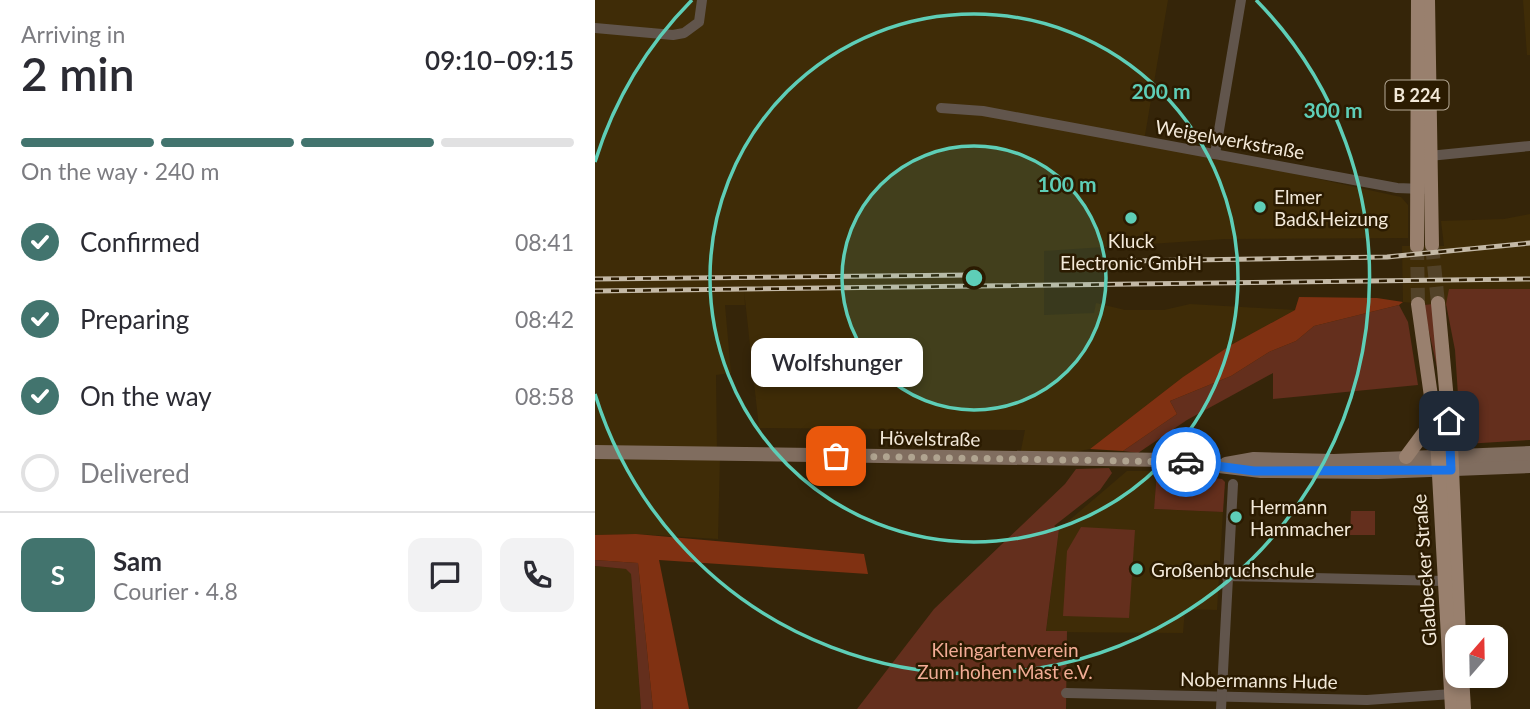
<!DOCTYPE html>
<meta charset="utf-8">
<style>
body{margin:0;font-family:Lato,sans-serif;background:#f2f2f3;color:#2b2b33;height:100vh;display:flex;flex-direction:column;font-size:26px;white-space:nowrap}
*{box-sizing:border-box;margin:0}
p{font-size:23px;color:#7c7c81}
.icon{flex:none;width:38px;height:38px;fill:none;stroke:currentColor;stroke-width:2;stroke-linecap:round;stroke-linejoin:round}
.map{position:relative;flex:1;overflow:hidden}
.drawer{display:flex;flex-direction:column;background:#fff;width:595px}
.drawer>*{flex:none}
.needle{width:46px;rotate:20deg}
.fabs{position:absolute;left:850px;top:625px;display:grid;gap:14px}
.fabs a{display:grid;place-items:center;width:63px;height:63px;border-radius:14px;background:#fff;box-shadow:0 4px 10px #0003;font-size:35px}
.pin{position:absolute;display:grid;place-items:center;width:60px;height:60px;color:#fff;margin:-30px;border-radius:14px;box-shadow:0 4px 10px #0006}
.courier{position:absolute;display:grid;place-items:center;width:70px;height:70px;margin:-35px;border:5px solid #1a73e8;border-radius:50%;background:#fff;color:#222;box-shadow:0 2px 9px #0007}
.bubble{position:absolute;height:49px;border-radius:14px;background:#fff;box-shadow:0 4px 10px #0003;font-size:23px;font-weight:600;line-height:49px;text-align:center}
.head em{font-style:normal;font-weight:600}
.head div{display:flex;flex-direction:column-reverse}
.head{display:flex;align-items:center;justify-content:space-between;height:119px;padding:0 21px}
h1{font-size:46px;font-weight:600;line-height:52px}
.bar{display:grid;grid-template-columns:repeat(4,1fr);gap:10px 7px;align-content:center;height:84px;padding:0 21px}
.bar i{height:9px;border-radius:5px;background:#e1e1e2}
.bar .selected{background:#42746e}
.bar p{grid-column:span 4}
.line{display:flex;align-items:center;gap:18px;padding:0 21px;border-top:2px solid #e1e1e2}
.line div{flex:1}
.round{display:grid;place-items:center;flex:none;width:74px;height:74px;border-radius:14px;background:#f2f2f3}
ol{padding:0 21px;list-style:none}
li{display:flex;align-items:center;gap:21px;height:77px}
li p{margin-inline-start:auto}
li .icon{padding:7px;border-radius:50%;background:#42746e;color:#fff;stroke-width:4}
li:last-child{color:#7c7c81}
li i{width:38px;height:38px;border:4px solid #e1e1e2;border-radius:50%}
main{display:flex;flex:1;min-height:0}
.map>svg:first-child{display:block}
.built{fill:#3f2c07}
.green{fill:#642f1d}
.forest{fill:#803112}
.lines{fill:none;stroke-linecap:round;stroke-linejoin:round}
.primary-tunnel{stroke:#524228;stroke-width:14;stroke-dasharray:14 7;stroke-linecap:butt}
.minor{stroke:#61554c;stroke-width:10}
.secondary{stroke:#806d5f;stroke-width:14}
.primary{stroke:#99806e;stroke-width:14}
.rail-casing{stroke:#c4b9a6;stroke-width:5}
.rail{stroke:#2b1b01;stroke-width:2.5;stroke-dasharray:8;stroke-linecap:butt}
.done{stroke:#b0a490;stroke-width:7;stroke-dasharray:0 12.6}
.route{stroke:#1a73e8;stroke-width:9}
.ring{fill:none;stroke:#5eceb7;stroke-width:3.5}
.poi-dot{fill:#5eceb7;stroke:#2b1b01;stroke-width:2.5}
.labels{text-anchor:middle;dominant-baseline:central;stroke-width:5;stroke-linejoin:round;paint-order:stroke}
.shield{fill:#2b1b01;stroke:#b7ab98;stroke-width:2}
.shield-label{font-size:18px;font-weight:bold;fill:#f3e9d9}
.street-label{font-size:19px;fill:#f3e9d9;stroke:#2b1b01}
.poi-label{font-size:19px;fill:#f3e9d9;stroke:#2b1b01;text-anchor:start}
.park-label{font-size:19px;fill:#f2ac95;stroke:#2b1b01}
.centre{fill:#5eceb7;stroke:#2b1b01;stroke-width:3.5}
.ring-label{font-size:21px;text-anchor:middle;font-weight:bold;fill:#5eceb7;stroke:#2b1b01;stroke-width:5;stroke-linejoin:round;paint-order:stroke}
</style>
<main>
<section class="drawer">
<div class="head"><div><h1>2 min</h1><p>Arriving in</p></div><em>09:10–09:15</em></div>
<div class="bar"><i class="selected"></i><i class="selected"></i><i class="selected"></i><i></i><p>On the way · 240 m</p></div>
<ol>
<li><svg class="icon" aria-label="check" viewBox="0 0 24 24"><path d="M5 12l5 5 9-10"/></svg>Confirmed<p>08:41</p></li>
<li><svg class="icon" aria-label="check" viewBox="0 0 24 24"><path d="M5 12l5 5 9-10"/></svg>Preparing<p>08:42</p></li>
<li><svg class="icon" aria-label="check" viewBox="0 0 24 24"><path d="M5 12l5 5 9-10"/></svg>On the way<p>08:58</p></li>
<li><i></i>Delivered</li>
</ol>
<div class="line" style="height:126px"><b class="round" style="background:#42746e;color:#fff">S</b><div><b>Sam</b><p>Courier · 4.8</p></div><a class="round"><svg class="icon" aria-label="chat" viewBox="0 0 24 24"><path d="M4 5h16v11H9l-5 4z"/></svg></a><a class="round"><svg class="icon" aria-label="phone" viewBox="0 0 24 24"><path d="M5 4h4l2 5-3 2q2 4 5 5l2-3 5 2v4C11 20 4 13 5 4z"/></svg></a></div>
</section>
<div class="map">
<svg width="935" height="709" viewBox="0 0 935 709">
<rect width="100%" height="100%" fill="#352509"/>
<g class="built">
<path d="M 0,0 L 573,0 L 549,141 L 806,197 L 813,205 L 813,238 L 630,239 L 449,251 L 449,315 L 499,313 L 501,303 L 530,310 L 569,310 L 595,304 L 700,310 L 636,345 L 588,377 L 495,449 L 458,456 L 425,455 L 430,430 L 164,428 L 149,290 L 150,305 L 130,305 L 136,373 L 121,375 L 122,453 L 0,451 Z"/>
<path d="M 928,0 L 935,0 L 935,55 L 932,55 Z"/>
<path d="M 935,214 L 935,314 L 808,302 L 807,246 L 849,246 L 846,221 L 909,219 Z"/>
<path d="M 0,453 L 125,456 L 123,539 L 41,534 L 0,535 Z"/>
<path d="M 532,471 L 562,471 L 559,509 L 628,512 L 622,610 L 590,609 L 588,633 L 451,632 L 464,529 Z"/>
<path d="M 0,566 L 32,569 L 36,574 L 46,709 L 0,709 Z"/>
</g>
<g class="green">
<path d="M 854,289 L 935,289 L 935,440 L 870,444 L 866,440 L 860,350 L 851,304 Z"/>
<path d="M 838,304 L 844,376 L 828,305 Z"/>
<path d="M 804,305 L 813,322 L 823,385 L 678,399 L 678,373 L 592,420 L 543,453 L 528,451 L 582,414 L 575,401 L 636,376 L 674,352 L 701,341 L 719,326 Z"/>
<path d="M 514,468 L 517,473 L 505,490 L 459,526 L 464,529 L 451,631 L 472,631 L 471,709 L 262,709 L 339,609 L 470,484 L 481,469 Z"/>
<path d="M 562,471 L 627,479 L 630,482 L 628,512 L 559,509 Z"/>
<path d="M 756,511 L 780,511 L 780,535 L 755,535 Z"/>
<path d="M 486,527 L 540,530 L 534,618 L 468,616 L 472,551 Z"/>
<path d="M 0,560 L 43,563 L 58,709 L 46,709 L 36,574 L 31,569 L 0,566 Z"/>
</g>
<g class="forest">
<path d="M 704,297 L 782,298 L 808,302 L 804,305 L 719,326 L 701,341 L 674,352 L 636,376 L 575,401 L 582,414 L 528,451 L 495,449 L 588,377 L 636,345 L 700,310 Z"/>
<path d="M 41,534 L 269,554 L 273,574 L 64,560 L 94,709 L 58,709 L 43,563 L 0,560 L 0,535 Z"/>
</g>
<g class="lines">
<g class="primary-tunnel">
<path d="M 837,245 L 843,303"/>
<path d="M 822,246 L 823,304"/>
</g>
<g class="minor">
<path d="M 0,28 L 78,35 L 89,33 L 104,22 L 107,0"/>
<path d="M 346,108 L 388,111 L 802,188 L 828,189"/>
<path d="M 620,154 L 646,0"/>
<path d="M 834,156 L 935,146"/>
<path d="M 631,576 L 849,581"/>
<path d="M 471,693 L 772,700 L 857,694"/>
<path d="M 626,709 L 638,484"/>
</g>
<g class="secondary">
<path d="M 0,452 L 574,460 L 666,471 L 783,472 L 935,466"/>
<path d="M 631,464 L 659,459 L 739,461 L 935,453"/>
</g>
<g class="primary">
<path d="M 833,0 L 837,245"/>
<path d="M 822,246 L 823,0"/>
<path d="M 843,303 L 856,444 L 864,637"/>
<path d="M 823,304 L 842,439 L 857,709"/>
<path d="M 811,457 L 840,418"/>
<path d="M 867,676 L 869,709"/>
</g>
<defs>
<g id="rail">
<path d="M 476,267 L 531,261 L 792,257 L 935,243"/>
<path d="M 0,279 L 375,275"/>
<path d="M 0,291 L 935,279"/>
</g>
</defs>
<use href="#rail" class="rail-casing"/>
<use href="#rail" class="rail"/>
</g>
<g class="lines">
<path class="done" d="M 241,456 L 591,462"/>
<path class="route" d="M 591,462 L 659,471 L 856,470 L 854,421"/>
</g>
<circle cx="379" cy="278" r="132" fill="#5eceb7" fill-opacity=".12"/>
<g class="ring">
<circle cx="379" cy="278" r="132"/>
<circle cx="379" cy="278" r="264"/>
<path d="M0 162A396 396 0 0 1 97 0M661 0A396 396 0 1 1 0 394"/>
</g>
<g class="poi-dot">
<circle cx="665" cy="207" r="7"/>
<circle cx="536" cy="218" r="7"/>
<circle cx="641" cy="517" r="7"/>
<circle cx="542" cy="569" r="7"/>
</g>
<g class="labels">
<rect class="shield" x="790.5" y="80.5" width="63" height="29" rx="5"/>
<g class="shield-label">
<text x="822" y="95">B 224</text>
</g>
<g class="street-label">
<text transform="translate(635 139) rotate(10)">Weigelwerkstraße</text>
<text transform="translate(335 438) rotate(1)">Hövelstraße</text>
<text transform="translate(829 570) rotate(-94)">Gladbecker Straße</text>
<text transform="translate(664 680) rotate(1)">Nobermanns Hude</text>
</g>
<g class="poi-label">
<text x="679" y="196">Elmer<tspan x="679" dy="22">Bad&amp;Heizung</tspan></text>
<text x="536" y="240" text-anchor="middle">Kluck<tspan x="536" dy="22">Electronic GmbH</tspan></text>
<text x="655" y="506">Hermann<tspan x="655" dy="22">Hammacher</tspan></text>
<text x="556" y="569">Großenbruchschule</text>
</g>
<g class="park-label">
<text x="410" y="649">Kleingartenverein<tspan x="410" dy="22">Zum hohen Mast e.V.</tspan></text>
</g>
</g>
<circle cx="379" cy="278" r="10" class="centre"/>
<g class="ring-label">
<text x="566" y="99">200 m</text>
<text x="738" y="118">300 m</text>
<text x="472" y="192">100 m</text>
</g>
</svg>
<div class="fabs">
<a><svg class="needle" viewBox="-14 -14 28 28"><path d="M0-13l5 13h-10z" fill="#e53935"/><path d="M0 13l5-13h-10z" fill="#7c7c81"/></svg></a>
</div>
<div class="pin" style="left:241px;top:456px;background:#ea580c"><svg class="icon" aria-label="bag" viewBox="0 0 24 24"><path d="M5 8h14l-1 12H6zM9 8a3 3 0 0 1 6 0"/></svg></div>
<div class="pin" style="left:854px;top:421px;background:#1f2937"><svg class="icon" aria-label="home" viewBox="0 0 24 24"><path d="M3 11l9-7 9 7M6 9v11h12V9"/></svg></div>
<div class="courier" style="left:591px;top:462px"><svg class="icon" aria-label="car" viewBox="0 0 24 24"><path d="M5 17H2v-5l4-1 3-4h7l3 4 3 1v5h-3M9 17h6M6 11h13"/><circle cx="7" cy="17" r="2"/><circle cx="17" cy="17" r="2"/></svg></div>
<div class="bubble" style="left:156px;top:338px;width:172px">Wolfshunger</div>
</div>
</main>
